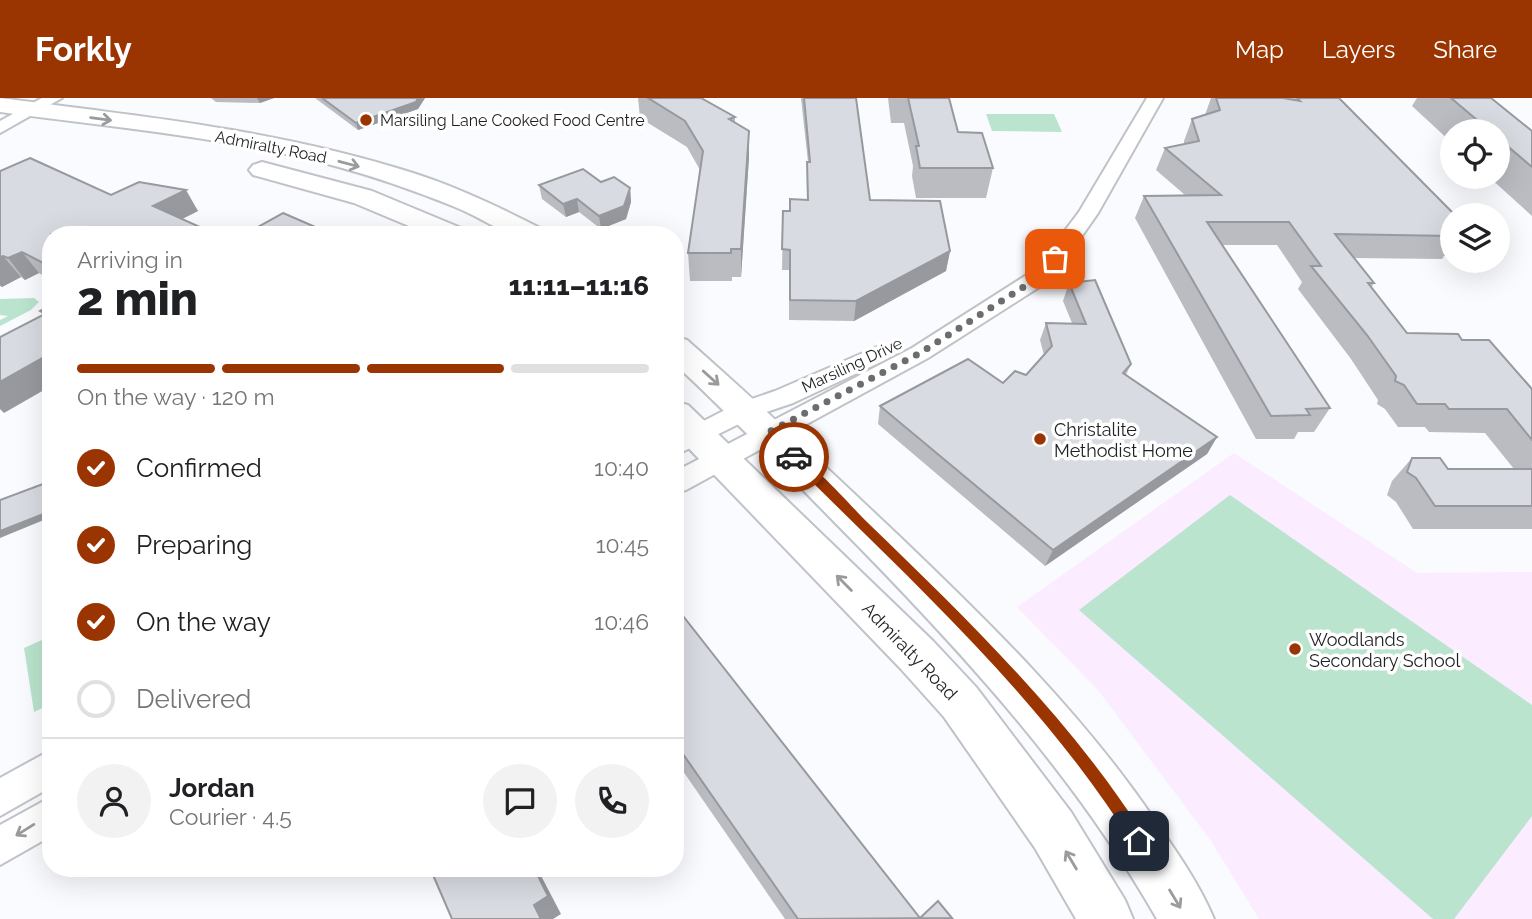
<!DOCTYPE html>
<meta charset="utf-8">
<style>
body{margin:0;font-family:Raleway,sans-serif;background:#f2f2f2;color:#202124;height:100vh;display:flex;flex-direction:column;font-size:26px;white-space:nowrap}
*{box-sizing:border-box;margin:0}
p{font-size:23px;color:#757577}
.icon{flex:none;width:38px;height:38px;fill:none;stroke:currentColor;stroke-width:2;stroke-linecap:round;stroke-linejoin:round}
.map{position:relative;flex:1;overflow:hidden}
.sheet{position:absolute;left:42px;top:128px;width:642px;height:651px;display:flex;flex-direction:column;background:#fff;border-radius:28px;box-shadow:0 7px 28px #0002}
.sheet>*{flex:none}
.buttons{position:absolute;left:1440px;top:21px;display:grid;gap:14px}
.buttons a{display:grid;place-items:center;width:70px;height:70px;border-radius:50%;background:#fff;box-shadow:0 7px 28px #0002;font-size:35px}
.pin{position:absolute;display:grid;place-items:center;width:60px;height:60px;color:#fff;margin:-30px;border-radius:14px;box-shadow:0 4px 10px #0006}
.courier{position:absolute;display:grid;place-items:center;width:70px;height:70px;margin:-35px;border:5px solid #9a3501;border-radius:50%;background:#fff;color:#222;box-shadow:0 2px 9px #0007}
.overview em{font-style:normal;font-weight:800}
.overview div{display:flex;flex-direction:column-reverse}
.overview{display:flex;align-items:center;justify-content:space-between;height:119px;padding:0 35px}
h1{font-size:46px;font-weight:800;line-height:52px}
.bar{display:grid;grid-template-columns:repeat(4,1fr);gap:10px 7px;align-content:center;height:84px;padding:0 35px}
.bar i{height:9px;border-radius:5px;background:#e0e0e0}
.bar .on{background:#9a3501}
.bar p{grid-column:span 4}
.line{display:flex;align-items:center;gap:18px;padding:0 35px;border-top:2px solid #e0e0e0}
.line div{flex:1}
.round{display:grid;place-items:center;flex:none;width:74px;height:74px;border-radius:37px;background:#f2f2f2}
ol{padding:0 35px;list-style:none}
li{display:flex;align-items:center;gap:21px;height:77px}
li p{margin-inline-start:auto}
li .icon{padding:7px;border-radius:50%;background:#9a3501;color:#fff;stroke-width:4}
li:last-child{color:#757577}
li i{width:38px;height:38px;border:4px solid #e0e0e0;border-radius:50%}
header{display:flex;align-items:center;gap:42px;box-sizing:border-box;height:98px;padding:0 35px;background:#9a3501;color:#fff}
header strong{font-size:33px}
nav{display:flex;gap:38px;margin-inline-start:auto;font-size:24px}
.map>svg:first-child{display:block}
.education{fill:#fbecff}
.green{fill:#bae4ce}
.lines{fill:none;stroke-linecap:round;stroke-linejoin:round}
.street-casing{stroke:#bfc3c8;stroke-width:4}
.primary-casing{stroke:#bfc3c8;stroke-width:4}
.street{fill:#fff;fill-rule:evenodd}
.primary{fill:#fff;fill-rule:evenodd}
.wall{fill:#babcc2}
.shaded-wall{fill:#97999e}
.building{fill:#d8dbe1;stroke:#97999e;stroke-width:2}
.oneway{stroke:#9a9b9c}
.route{fill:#9a3501}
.done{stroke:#6c6d6f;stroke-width:7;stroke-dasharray:0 12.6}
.poi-dot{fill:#9a3501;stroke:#fff;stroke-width:2.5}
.labels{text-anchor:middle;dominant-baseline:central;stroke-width:7;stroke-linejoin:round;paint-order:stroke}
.far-poi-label{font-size:16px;fill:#1f2022;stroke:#fff;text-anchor:start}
.far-street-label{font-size:16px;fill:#1f2022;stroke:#fff}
.poi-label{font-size:18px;fill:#1f2022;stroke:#fff;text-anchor:start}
.street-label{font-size:18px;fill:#1f2022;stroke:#fff}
</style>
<header>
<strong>Forkly</strong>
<nav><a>Map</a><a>Layers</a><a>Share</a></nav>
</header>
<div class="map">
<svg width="1532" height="821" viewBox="0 0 1532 821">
<rect width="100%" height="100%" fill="#fafbfe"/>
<path class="education" d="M 1234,355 L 1417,475 L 1532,474 L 1532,821 L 1259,821 L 1211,743 L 1098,592 L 1017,509 Z"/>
<g class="green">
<path d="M 986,16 L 1054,16 L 1062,34 L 992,33 Z"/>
<path d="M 34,200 L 39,204 L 31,212 L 0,228 L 0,222 L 8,218 L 0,217 L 0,201 Z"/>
<path d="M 1230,397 L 1532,607 L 1532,718 L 1454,821 L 1433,821 L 1079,512 Z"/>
<path d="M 51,538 L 51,606 L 34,614 L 24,550 Z"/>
</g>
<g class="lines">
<defs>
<g id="street">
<path d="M 42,0 L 62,0 L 0,35 L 0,23 Z"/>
<path d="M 1147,0 L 1163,0 L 1098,115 L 1052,181 L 928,260 L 686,392 L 676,395 L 676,373 L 912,250 L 1036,171 L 1079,114 Z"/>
<path d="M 877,249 L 885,252 L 889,257 L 885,262 L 793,305 L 755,318 L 676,357 L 676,337 L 737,306 L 775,293 Z"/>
<path d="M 51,652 L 51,689 L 0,718 L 0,680 Z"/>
<path d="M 51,699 L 51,738 L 0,767 L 0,727 Z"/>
</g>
<g id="primary">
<path d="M 0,0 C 139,18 279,32 413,75 C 457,89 499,109 540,130 L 544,136 C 501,140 492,124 455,109 C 416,93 376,79 335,68 C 226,39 112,29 0,14 Z"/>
<path d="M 262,64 L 372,93 L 461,130 L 465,136 L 428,136 L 354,105 L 253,77 L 249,72 L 253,67 Z"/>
<path d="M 676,239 L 687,242 C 759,305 828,371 898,437 C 990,525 1082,615 1154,721 C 1176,753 1199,785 1214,821 L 1157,821 C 1077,681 971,564 860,450 C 799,388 739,326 676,267 Z"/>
<path d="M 676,304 L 688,307 L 933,543 L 976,589 L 1071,714 L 1125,802 L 1133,821 L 1076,821 L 1035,750 L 944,619 L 901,571 L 676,337 Z"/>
</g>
</defs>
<use href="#street" class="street-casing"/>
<use href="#primary" class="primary-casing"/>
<use href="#street" class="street"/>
<use href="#primary" class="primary"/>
</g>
<g class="wall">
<path d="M 211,0 L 274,0 L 260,5 L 216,4 Z"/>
<path d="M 315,0 L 425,0 L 418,11 L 358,32 Z"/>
<path d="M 638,0 L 701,0 L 735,19 L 735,25 L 749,59 L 741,179 L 732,179 L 732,183 L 690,183 L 688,155 L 700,72 L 687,49 L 640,20 Z"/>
<path d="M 801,0 L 856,0 L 870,102 L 950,153 L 946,173 L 854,223 L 789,222 L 789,172 L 782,172 L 783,113 L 789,113 L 807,101 L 808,64 Z"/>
<path d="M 888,0 L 949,0 L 958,34 L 993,70 L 986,100 L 916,100 L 912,78 L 913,68 L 904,25 L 891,25 Z"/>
<path d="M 1211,0 L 1339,0 L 1452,117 L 1452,158 L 1444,158 L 1442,161 L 1354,160 L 1374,185 L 1371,190 L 1407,235 L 1462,242 L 1532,291 L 1532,431 L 1413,431 L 1396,404 L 1387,397 L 1392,383 L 1412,360 L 1448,371 L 1514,371 L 1485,335 L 1429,334 L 1425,329 L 1398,329 L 1385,311 L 1377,306 L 1378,302 L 1351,261 L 1298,191 L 1302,184 L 1277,147 L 1222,147 L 1330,310 L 1314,334 L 1298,334 L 1294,341 L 1256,341 L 1135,120 L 1144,98 L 1185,97 L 1156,72 L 1165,50 L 1184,46 L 1184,43 L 1192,21 L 1205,17 Z"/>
<path d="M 1417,0 L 1491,0 L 1532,33 L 1532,118 L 1489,79 L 1498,79 L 1498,33 L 1452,33 L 1452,45 L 1412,8 Z"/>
<path d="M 0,73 L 111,97 L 198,113 L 182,121 L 51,136 L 51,182 L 39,175 L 25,182 L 21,179 L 2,189 L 0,188 Z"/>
<path d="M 601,84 L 630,90 L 631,104 L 626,121 L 601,131 L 579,114 L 566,119 L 542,101 L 539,87 Z"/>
<path d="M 1069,185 L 1131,266 L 1126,277 L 1217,339 L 1207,356 L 1045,468 L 878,326 L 880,308 L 1003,285 L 1026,277 L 1044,257 L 1040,242 L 1046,225 L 1072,225 L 1063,203 Z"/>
<path d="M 676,509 L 920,820 L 951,821 L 785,821 L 676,663 Z"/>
</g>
<g class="shaded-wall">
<path d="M 257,0 L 274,0 L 260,5 Z"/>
<path d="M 418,0 L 425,0 L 418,11 L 358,32 L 356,25 Z"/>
<path d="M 749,33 L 749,59 L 741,179 L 741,151 Z"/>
<path d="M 630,90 L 631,104 L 626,121 L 601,131 L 599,118 Z"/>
<path d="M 186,92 L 198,113 L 166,129 L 153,108 Z"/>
<path d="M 577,101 L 579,114 L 566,119 L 563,106 Z"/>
<path d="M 200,129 L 204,136 L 186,136 Z"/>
<path d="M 950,153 L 946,173 L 854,223 L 856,203 Z"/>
<path d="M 22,154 L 39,175 L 25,182 L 8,160 Z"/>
<path d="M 3,158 L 21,179 L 2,189 L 0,187 L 0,159 Z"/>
<path d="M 51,255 L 51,288 L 4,315 L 0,311 L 0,284 Z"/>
<path d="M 1217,339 L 1207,356 L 1045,468 L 1053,452 Z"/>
<path d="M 51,413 L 51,419 L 0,440 L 0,433 Z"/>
<path d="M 534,770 L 537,770 L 561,816 L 553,821 L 541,821 L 534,807 Z"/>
</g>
<g class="building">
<path d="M 322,0 L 418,0 L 416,4 L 356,25 Z"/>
<path d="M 648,0 L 701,0 L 735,19 L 729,21 L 749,33 L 741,151 L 731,151 L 731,155 L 688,155 L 703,53 L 685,23 Z"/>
<path d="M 804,0 L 856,0 L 870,102 L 940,103 L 950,153 L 856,203 L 790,202 L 790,152 L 782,151 L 783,113 L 790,113 L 790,101 L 808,102 L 807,64 L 810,64 Z"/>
<path d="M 908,0 L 949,0 L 958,34 L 982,35 L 993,70 L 920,70 L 916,48 L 919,48 Z"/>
<path d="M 1216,0 L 1283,0 L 1300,3 L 1297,0 L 1339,0 L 1455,117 L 1452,117 L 1452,138 L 1335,136 L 1374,185 L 1368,185 L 1407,235 L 1458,236 L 1462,242 L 1489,242 L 1532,291 L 1532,342 L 1507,311 L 1449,311 L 1445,306 L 1417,306 L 1404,287 L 1395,283 L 1396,278 L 1367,237 L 1311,168 L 1321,168 L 1289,124 L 1207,124 L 1330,310 L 1306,311 L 1310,317 L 1271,318 L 1144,98 L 1221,97 L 1165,50 L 1199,43 L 1192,21 L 1220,12 Z"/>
<path d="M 1451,0 L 1491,0 L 1532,33 L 1532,69 L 1498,40 L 1498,33 L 1490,33 Z"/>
<path d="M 30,60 L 111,97 L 139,84 L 186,92 L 153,108 L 200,129 L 186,136 L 51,136 L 51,169 L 22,154 L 8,160 L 3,158 L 0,159 L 0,73 Z"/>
<path d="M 583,71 L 601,84 L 614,79 L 630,90 L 624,108 L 599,118 L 577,101 L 563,106 L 539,87 Z"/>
<path d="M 283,115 L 327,134 L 323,136 L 245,136 Z"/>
<path d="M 1095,182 L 1131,266 L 1123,275 L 1217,339 L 1053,452 L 880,308 L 968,261 L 1003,285 L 1015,273 L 1026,277 L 1052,248 L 1046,225 L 1086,226 L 1069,185 Z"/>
<path d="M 51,203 L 51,255 L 0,284 L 0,239 L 45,216 L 40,213 L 47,209 L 44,207 Z"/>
<path d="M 1412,360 L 1440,360 L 1448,371 L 1532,371 L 1532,408 L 1435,408 L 1416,380 L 1407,374 Z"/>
<path d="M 51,383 L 51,413 L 0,433 L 0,402 Z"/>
<path d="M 676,509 L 920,820 L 938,803 L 952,820 L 798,821 L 676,646 Z"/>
<path d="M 430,770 L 534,770 L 548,798 L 534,807 L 541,821 L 452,821 Z"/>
</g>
<defs><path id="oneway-shaft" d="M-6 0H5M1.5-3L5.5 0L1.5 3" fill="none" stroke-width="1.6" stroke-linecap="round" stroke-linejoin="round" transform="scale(1.75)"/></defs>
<g class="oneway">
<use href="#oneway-shaft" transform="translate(101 21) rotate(8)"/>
<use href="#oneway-shaft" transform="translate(349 66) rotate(15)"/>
<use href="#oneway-shaft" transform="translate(711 280) rotate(42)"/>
<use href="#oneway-shaft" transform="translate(844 485) rotate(-135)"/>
<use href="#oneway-shaft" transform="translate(25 732) rotate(148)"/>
<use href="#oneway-shaft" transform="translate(1071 762) rotate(-121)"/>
<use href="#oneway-shaft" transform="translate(1175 801) rotate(59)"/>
</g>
<path class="route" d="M 794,355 C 810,362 852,409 867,424 C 967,521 1069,619 1144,737 L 1146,743 L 1144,748 L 1139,750 L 1134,748 C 1043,601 911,483 790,362 L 789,359 Z"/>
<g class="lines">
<path class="done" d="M 794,359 L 769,334 L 920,255 L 1044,176 L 1055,161"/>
</g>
<g class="poi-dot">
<circle cx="366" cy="22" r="7"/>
<circle cx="1040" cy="341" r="7"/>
<circle cx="1295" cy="551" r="7"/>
</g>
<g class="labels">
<g class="far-poi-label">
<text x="380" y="22">Marsiling Lane Cooked Food Centre</text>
</g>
<g class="far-street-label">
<text transform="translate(271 49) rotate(11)">Admiralty Road</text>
<text transform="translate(852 267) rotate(-25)">Marsiling Drive</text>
</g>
<g class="poi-label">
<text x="1054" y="331">Christalite<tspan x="1054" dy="21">Methodist Home</tspan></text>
<text x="1309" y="541">Woodlands<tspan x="1309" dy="21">Secondary School</tspan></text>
</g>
<g class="street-label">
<text transform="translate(910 553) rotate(46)">Admiralty Road</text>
</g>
</g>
</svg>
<div class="buttons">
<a><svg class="icon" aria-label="locate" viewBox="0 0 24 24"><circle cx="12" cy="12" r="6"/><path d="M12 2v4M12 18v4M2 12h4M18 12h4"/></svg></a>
<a><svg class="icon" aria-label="layers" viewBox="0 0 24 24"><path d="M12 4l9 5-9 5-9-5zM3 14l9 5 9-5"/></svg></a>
</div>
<div class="pin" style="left:1055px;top:161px;background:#ea580c"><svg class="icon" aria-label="bag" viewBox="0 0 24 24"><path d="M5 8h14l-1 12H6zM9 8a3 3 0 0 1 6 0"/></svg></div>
<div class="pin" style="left:1139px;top:743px;background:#1f2937"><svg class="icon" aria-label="home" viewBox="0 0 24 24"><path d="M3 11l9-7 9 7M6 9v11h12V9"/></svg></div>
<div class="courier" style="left:794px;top:359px"><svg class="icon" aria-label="car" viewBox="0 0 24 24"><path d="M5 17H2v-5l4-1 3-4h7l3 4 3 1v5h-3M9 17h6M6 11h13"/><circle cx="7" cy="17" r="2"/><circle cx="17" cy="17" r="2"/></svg></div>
<section class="sheet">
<div class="overview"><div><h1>2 min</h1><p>Arriving in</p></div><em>11:11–11:16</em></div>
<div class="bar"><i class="on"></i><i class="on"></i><i class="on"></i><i></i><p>On the way · 120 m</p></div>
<ol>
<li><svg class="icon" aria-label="check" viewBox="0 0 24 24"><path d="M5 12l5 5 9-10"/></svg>Confirmed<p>10:40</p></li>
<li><svg class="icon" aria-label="check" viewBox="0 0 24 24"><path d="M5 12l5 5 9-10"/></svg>Preparing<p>10:45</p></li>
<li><svg class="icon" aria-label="check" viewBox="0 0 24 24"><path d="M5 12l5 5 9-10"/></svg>On the way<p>10:46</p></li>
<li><i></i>Delivered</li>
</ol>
<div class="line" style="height:126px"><a class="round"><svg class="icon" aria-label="person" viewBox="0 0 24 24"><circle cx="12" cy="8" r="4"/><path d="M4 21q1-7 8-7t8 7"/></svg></a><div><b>Jordan</b><p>Courier · 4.5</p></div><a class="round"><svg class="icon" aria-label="chat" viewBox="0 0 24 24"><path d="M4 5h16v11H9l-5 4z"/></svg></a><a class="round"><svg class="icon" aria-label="phone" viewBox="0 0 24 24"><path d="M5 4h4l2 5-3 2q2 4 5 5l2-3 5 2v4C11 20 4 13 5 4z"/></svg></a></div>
</section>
</div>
